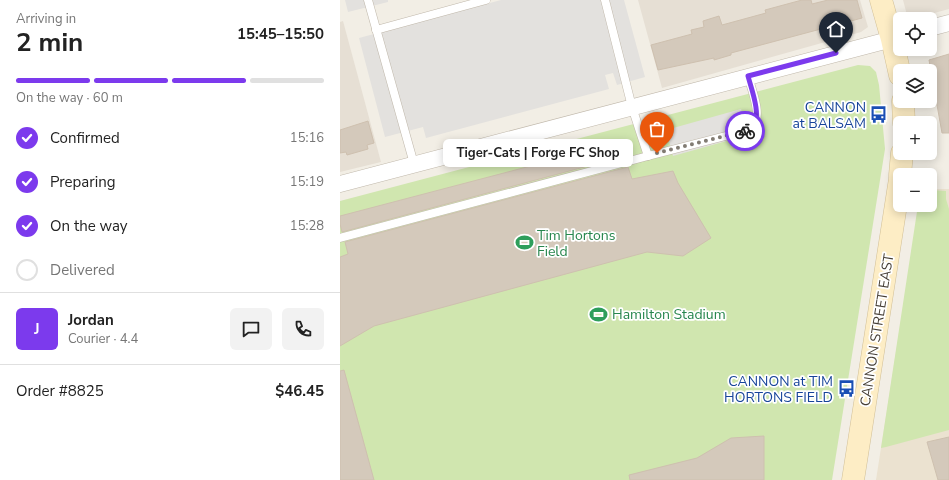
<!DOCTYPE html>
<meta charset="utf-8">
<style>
body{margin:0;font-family:"Nunito Sans",sans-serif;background:#f2f2f2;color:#222;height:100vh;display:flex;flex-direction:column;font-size:15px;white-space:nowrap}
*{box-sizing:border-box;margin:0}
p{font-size:13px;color:#767676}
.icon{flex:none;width:22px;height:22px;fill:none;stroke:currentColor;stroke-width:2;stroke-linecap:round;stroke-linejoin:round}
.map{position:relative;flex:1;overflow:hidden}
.drawer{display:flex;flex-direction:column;background:#fff;width:340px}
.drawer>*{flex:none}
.buttons{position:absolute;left:553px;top:12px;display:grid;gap:8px}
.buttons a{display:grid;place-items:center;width:44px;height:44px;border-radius:6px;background:#fff;box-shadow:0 2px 10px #0003;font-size:20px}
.pin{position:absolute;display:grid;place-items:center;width:34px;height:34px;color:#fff;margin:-41px -17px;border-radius:50% 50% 50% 0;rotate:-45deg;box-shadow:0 0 4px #0007}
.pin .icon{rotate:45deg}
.courier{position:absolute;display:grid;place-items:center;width:40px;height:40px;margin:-20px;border:3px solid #7c3aed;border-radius:50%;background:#fff;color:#222;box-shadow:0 1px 5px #0007}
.bubble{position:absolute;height:28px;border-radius:6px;background:#fff;box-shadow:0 2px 10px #0003;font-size:13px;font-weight:700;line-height:28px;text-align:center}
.summary em{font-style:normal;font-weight:700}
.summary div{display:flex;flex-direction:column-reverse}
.summary{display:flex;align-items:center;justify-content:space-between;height:68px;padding:0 16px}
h1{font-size:26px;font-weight:700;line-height:30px}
.bar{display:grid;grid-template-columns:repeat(4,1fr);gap:6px 4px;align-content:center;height:48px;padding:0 16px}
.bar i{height:5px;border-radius:3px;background:#e0e0e0}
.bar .active{background:#7c3aed}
.bar p{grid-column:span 4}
.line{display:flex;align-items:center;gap:10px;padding:0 16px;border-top:1px solid #e0e0e0}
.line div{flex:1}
.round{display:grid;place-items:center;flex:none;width:42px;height:42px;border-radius:6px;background:#f2f2f2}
ol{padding:0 16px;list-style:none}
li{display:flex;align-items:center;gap:12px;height:44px}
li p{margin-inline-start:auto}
li .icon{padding:4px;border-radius:50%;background:#7c3aed;color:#fff;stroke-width:4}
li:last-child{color:#767676}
li i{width:22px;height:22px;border:2px solid #e0e0e0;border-radius:50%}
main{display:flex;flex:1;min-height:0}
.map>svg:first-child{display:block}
.residential{fill:#e6dfd4}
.education{fill:#ebe2d0}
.green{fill:#d0e6af}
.parking{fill:#e3e1de}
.building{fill:#d4c9bb;stroke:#cec0af}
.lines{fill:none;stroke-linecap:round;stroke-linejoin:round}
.service-casing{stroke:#c0b8ab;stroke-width:9}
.minor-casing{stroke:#c0b8ab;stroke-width:17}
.secondary-casing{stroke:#d1bf96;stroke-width:23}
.service{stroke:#fff;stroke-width:8}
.minor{stroke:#fff;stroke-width:16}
.secondary{stroke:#fdedc5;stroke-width:22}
.done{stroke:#827c73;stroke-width:4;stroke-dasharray:0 7.2}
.route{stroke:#7c3aed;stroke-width:5}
.labels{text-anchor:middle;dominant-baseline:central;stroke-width:3.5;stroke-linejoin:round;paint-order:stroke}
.transit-label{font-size:14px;fill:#164399;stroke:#fff;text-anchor:end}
.leisure-label{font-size:14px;fill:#27864d;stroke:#fff;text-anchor:start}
.street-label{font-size:14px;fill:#453e35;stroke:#fff}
</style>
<main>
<section class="drawer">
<div class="summary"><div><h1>2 min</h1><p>Arriving in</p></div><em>15:45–15:50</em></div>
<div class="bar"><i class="active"></i><i class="active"></i><i class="active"></i><i></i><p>On the way · 60 m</p></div>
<ol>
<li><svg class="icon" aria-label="check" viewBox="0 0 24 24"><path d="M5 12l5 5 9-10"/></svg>Confirmed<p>15:16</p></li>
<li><svg class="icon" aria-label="check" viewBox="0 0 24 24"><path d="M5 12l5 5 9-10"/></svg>Preparing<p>15:19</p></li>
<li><svg class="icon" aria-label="check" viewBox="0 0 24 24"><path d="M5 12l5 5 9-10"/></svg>On the way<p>15:28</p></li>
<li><i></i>Delivered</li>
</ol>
<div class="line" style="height:72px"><b class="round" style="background:#7c3aed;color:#fff">J</b><div><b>Jordan</b><p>Courier · 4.4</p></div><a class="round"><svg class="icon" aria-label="chat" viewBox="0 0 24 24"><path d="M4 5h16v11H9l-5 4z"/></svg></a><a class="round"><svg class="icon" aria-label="phone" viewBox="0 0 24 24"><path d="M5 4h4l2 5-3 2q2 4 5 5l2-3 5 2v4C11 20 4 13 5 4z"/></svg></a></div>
<div class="line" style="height:52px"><div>Order #8825</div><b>$46.45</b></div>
</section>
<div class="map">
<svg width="609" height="480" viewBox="0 0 609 480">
<rect width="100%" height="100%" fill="#f2eee5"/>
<g class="residential">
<path d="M 298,0 L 520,0 L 528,27 L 521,32 L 322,88 Z"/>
<path d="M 563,0 L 609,0 L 609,9 L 572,19 L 567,15 Z"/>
<path d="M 3,21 L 41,162 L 0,172 L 0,22 Z"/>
</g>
<path class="education" d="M 590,189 L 609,189 L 609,480 L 536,480 L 579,205 L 590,205 Z"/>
<g class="green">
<path d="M 518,65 L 530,66 L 536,72 L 539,85 L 545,149 L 492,480 L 0,480 L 0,201 Z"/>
<path d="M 590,190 L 606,191 L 606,199 L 609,209 L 609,430 L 546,447 L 541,448 L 578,205 L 590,205 Z"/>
</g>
<g class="parking">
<path d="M 5,0 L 48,0 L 48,2 L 8,12 Z"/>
<path d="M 161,0 L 284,0 L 305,77 L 277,85 L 273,73 L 265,75 L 269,89 L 86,138 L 83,127 L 45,137 L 19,38 Z"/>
<path d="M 401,109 L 408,135 L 333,156 L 326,130 Z"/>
</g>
<g class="building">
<path d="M 462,0 L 471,0 L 472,4 L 488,0 L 517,0 L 522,18 L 391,53 L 391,55 L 374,60 L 374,58 L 318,70 L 311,45 L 352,34 L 351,30 L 364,27 L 363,21 L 379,16 L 382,25 L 426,13 L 425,10 Z"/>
<path d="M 609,54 L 609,133 L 602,133 L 589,60 Z"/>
<path d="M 28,121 L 34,143 L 27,145 L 28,149 L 7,155 L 6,152 L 0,153 L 0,130 Z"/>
<path d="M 282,142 L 285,156 L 2,232 L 0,224 L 0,216 Z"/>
<path d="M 288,167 L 292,179 L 333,171 L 338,183 L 371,238 L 343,256 L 307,252 L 34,326 L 0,346 L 0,257 L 8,254 L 5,242 Z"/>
<path d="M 4,370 L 34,480 L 0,480 L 0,371 Z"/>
<path d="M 424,436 L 424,480 L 290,480 L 289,475 L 357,458 L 391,438 Z"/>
<path d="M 609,437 L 609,480 L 598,480 L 587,442 Z"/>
</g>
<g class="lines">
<defs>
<g id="service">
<path d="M 28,0 L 74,164"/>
<path d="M 265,0 L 292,107 L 308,156"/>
<path d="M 36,30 L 146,0"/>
<path d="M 0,238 L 308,156 L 405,131 C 407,129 411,128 413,126 C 423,116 411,88 408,76"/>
</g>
<g id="minor">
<path d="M 590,28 L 609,23"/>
<path d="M 0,184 L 560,37"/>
</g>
<g id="secondary">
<path d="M 541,0 L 552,39 L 560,75"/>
<path d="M 563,101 L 564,123"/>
<path d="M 560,175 L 562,153"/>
<path d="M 513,480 L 560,179"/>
</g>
</defs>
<use href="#service" class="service-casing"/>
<use href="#minor" class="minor-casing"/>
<use href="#secondary" class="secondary-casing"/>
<use href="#service" class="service"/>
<use href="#minor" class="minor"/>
<use href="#secondary" class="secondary"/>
</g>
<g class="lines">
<path class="done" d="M 317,153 L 405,131"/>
<path class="route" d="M 405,131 C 407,129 412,128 413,126 C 422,116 411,88 408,76 L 496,53"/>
</g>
<defs>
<symbol id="bus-bare" viewBox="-9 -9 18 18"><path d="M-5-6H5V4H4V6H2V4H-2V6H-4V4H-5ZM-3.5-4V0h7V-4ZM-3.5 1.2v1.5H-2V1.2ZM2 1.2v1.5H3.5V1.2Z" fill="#1a4fb4" stroke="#fff" stroke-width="2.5" paint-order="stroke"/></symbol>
<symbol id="stadium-bare" viewBox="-9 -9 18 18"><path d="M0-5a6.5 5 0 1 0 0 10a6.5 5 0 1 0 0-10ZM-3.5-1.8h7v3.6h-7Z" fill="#2e9e5b" stroke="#fff" stroke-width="2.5" paint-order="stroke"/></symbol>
</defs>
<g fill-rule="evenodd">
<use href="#bus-bare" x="526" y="102" width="25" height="25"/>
<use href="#stadium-bare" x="172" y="230" width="25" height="25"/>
<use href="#stadium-bare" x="246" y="302" width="25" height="25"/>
<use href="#bus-bare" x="494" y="376" width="25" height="25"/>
</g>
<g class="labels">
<g class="transit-label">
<text x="526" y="107">CANNON<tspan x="526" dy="16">at BALSAM</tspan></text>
<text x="493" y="381">CANNON at TIM<tspan x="493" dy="16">HORTONS FIELD</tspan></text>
</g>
<g class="leisure-label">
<text x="197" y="235">Tim Hortons<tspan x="197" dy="16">Field</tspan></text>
<text x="272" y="314">Hamilton Stadium</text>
</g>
<g class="street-label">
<text transform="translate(537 330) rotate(-81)">CANNON STREET EAST</text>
</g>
</g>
</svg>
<div class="buttons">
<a><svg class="icon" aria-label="locate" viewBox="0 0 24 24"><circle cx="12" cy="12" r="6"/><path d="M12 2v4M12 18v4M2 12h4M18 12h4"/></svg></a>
<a><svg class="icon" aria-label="layers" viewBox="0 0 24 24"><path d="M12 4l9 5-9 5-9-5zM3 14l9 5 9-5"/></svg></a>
<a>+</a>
<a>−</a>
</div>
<div class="pin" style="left:317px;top:153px;background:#ea580c"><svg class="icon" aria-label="bag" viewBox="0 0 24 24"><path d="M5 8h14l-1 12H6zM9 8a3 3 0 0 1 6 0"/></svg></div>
<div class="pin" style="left:496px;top:53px;background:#1f2937"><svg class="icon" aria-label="home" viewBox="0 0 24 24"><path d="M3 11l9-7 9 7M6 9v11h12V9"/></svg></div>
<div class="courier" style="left:405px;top:131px"><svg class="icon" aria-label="bike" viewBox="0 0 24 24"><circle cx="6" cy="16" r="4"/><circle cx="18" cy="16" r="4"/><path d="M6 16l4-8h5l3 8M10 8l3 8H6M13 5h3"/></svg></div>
<div class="bubble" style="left:103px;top:139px;width:190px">Tiger-Cats | Forge FC Shop</div>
</div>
</main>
